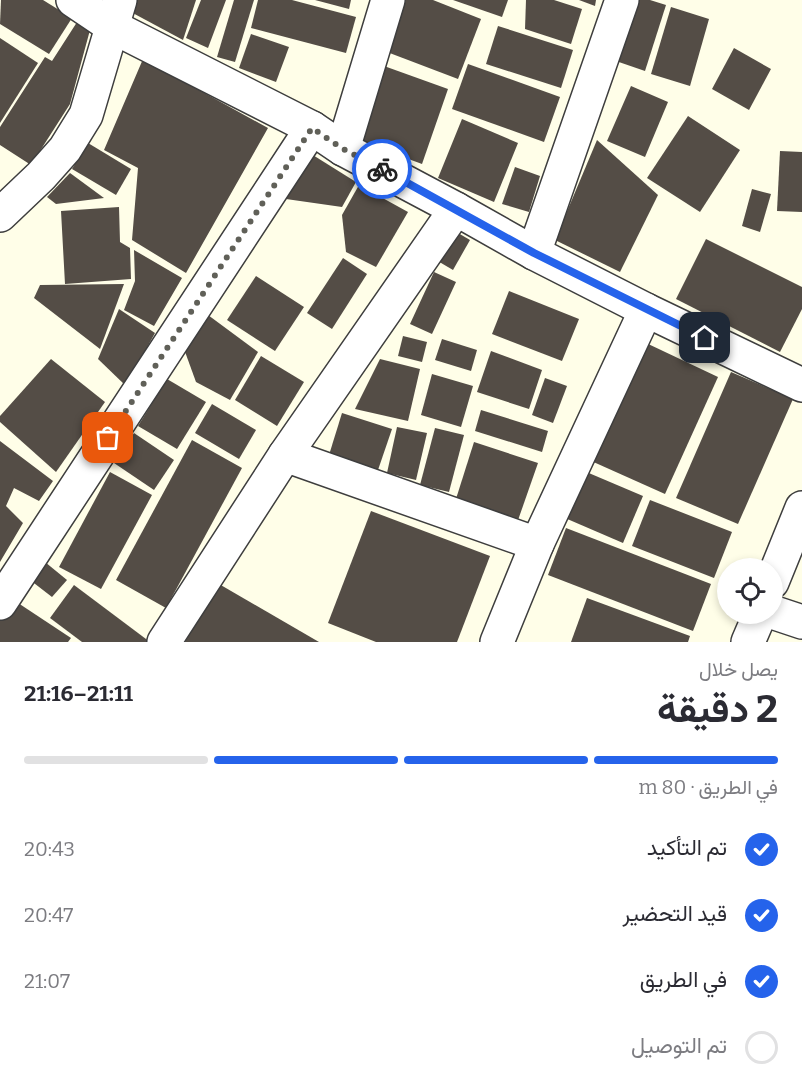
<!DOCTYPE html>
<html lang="ar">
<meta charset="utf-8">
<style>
body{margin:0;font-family:Bitter,Vazirmatn,serif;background:#f7f7f7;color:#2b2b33;direction:rtl;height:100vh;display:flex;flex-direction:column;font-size:22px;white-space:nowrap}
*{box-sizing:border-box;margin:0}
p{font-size:20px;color:#7c7c81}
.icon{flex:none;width:33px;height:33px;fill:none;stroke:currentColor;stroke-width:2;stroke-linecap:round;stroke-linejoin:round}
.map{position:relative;height:642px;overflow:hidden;direction:ltr}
.sheet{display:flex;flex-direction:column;background:#fff;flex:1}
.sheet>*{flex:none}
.buttons{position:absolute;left:717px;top:558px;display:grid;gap:12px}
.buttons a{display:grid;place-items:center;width:66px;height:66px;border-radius:50%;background:#fff;box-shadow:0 3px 9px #0003;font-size:30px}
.pin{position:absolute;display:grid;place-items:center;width:51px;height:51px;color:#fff;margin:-26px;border-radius:12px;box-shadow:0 3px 9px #0006}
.courier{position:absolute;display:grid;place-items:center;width:60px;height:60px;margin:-30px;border:4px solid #2563eb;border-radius:50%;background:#fff;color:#222;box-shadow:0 2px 8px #0007}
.head em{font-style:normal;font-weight:700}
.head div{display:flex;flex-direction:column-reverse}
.head{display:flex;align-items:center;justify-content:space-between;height:102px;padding:0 24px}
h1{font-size:39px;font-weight:700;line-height:45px}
.bar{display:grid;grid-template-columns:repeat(4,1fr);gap:9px 6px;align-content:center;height:72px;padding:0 24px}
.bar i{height:8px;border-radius:4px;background:#e1e1e2}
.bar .selected{background:#2563eb}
.bar p{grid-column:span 4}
ol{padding:0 24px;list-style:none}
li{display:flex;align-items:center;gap:18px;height:66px}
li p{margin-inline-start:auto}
li .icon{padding:6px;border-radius:50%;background:#2563eb;color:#fff;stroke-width:4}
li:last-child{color:#7c7c81}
li i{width:33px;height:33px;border:3px solid #e1e1e2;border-radius:50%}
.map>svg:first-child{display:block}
.building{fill:#544d46}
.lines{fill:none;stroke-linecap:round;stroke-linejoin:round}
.minor-casing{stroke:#3e3e3e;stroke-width:36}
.minor{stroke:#fff;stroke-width:33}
.done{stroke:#606058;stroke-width:6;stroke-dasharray:0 10.8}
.route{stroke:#2563eb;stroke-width:8}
</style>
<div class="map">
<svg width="802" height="642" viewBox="0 0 802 642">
<rect width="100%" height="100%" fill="#fffee8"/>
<g class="building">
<path d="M 1,0 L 43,0 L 72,18 L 49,54 L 0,24 Z"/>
<path d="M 133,0 L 196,0 L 183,40 L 129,11 Z"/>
<path d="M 201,0 L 226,0 L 208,48 L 186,38 Z"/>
<path d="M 234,0 L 254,0 L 235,62 L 217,57 Z"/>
<path d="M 258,0 L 292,0 L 356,17 L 346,53 L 251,28 Z"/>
<path d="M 315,0 L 351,0 L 349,9 Z"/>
<path d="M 406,0 L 433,0 L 481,19 L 458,79 L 387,52 Z"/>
<path d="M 453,0 L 508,0 L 502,17 Z"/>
<path d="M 526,0 L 554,0 L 582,9 L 571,44 L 525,29 Z"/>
<path d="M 579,0 L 596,0 L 595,6 Z"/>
<path d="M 633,0 L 650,0 L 666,5 L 645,71 L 613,60 Z"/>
<path d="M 671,7 L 709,19 L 690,86 L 651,74 Z"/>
<path d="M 79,19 L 90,30 L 70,104 L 31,165 L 0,145 L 0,127 L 45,57 L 52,61 Z"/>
<path d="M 498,26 L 573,50 L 561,88 L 486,64 Z"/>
<path d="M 251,34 L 289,47 L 276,82 L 239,68 Z"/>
<path d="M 0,38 L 38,63 L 0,123 Z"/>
<path d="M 734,48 L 771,69 L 749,110 L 712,89 Z"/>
<path d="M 143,59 L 268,128 L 186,273 L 132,240 L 138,168 L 104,150 Z"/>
<path d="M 468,64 L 560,97 L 544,142 L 452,109 Z"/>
<path d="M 384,66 L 448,89 L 422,164 L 357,140 Z"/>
<path d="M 631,86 L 668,102 L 645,157 L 607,141 Z"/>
<path d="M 688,116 L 740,150 L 700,212 L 647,178 Z"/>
<path d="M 462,119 L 518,143 L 494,202 L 438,178 Z"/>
<path d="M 597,140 L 658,195 L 620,272 L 555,240 Z"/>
<path d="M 88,143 L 131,169 L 116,195 L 72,169 Z"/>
<path d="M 780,151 L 802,152 L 802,212 L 777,211 Z"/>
<path d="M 308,152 L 356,182 L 342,207 L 279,198 Z"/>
<path d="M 515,167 L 540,176 L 529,212 L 502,204 Z"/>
<path d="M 70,173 L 104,198 L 56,204 L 47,197 Z"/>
<path d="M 359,185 L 408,212 L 376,267 L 346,252 L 342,215 Z"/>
<path d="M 752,189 L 771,194 L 760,232 L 742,226 Z"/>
<path d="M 119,207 L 120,242 L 130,248 L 131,279 L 65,284 L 61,211 Z"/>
<path d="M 453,230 L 470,240 L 453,270 L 436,260 Z"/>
<path d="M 706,239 L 802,287 L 802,309 L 780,352 L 676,299 Z"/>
<path d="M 134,250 L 182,278 L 154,326 L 124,310 L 135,281 Z"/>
<path d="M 343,258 L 367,274 L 332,329 L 307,313 Z"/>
<path d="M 434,272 L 456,282 L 432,334 L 410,324 Z"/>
<path d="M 256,276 L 304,307 L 275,351 L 227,320 Z"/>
<path d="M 124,284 L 100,349 L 34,298 L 40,285 Z"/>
<path d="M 509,291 L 579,319 L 562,361 L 492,334 Z"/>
<path d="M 119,309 L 155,333 L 126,386 L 98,359 Z"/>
<path d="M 208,315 L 258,352 L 230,400 L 196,382 L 184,349 Z"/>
<path d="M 403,336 L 427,342 L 422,362 L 398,356 Z"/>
<path d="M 442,339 L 477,350 L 471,371 L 435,360 Z"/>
<path d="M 644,342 L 718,377 L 665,494 L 589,460 Z"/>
<path d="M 491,351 L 542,370 L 529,409 L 477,392 Z"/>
<path d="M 261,356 L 304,382 L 277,426 L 235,400 Z"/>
<path d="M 51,359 L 105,402 L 56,472 L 0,422 L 0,416 Z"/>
<path d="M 380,359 L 420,369 L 408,421 L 355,409 Z"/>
<path d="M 731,372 L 793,399 L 738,524 L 676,498 Z"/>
<path d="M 432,374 L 473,386 L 461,427 L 421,415 Z"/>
<path d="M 545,378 L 567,386 L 553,423 L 532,415 Z"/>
<path d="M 167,379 L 206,402 L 177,449 L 138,426 Z"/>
<path d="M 212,404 L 256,430 L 239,459 L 195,433 Z"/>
<path d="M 481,410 L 548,431 L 542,452 L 475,431 Z"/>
<path d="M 342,413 L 392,429 L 378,470 L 329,455 Z"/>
<path d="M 397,427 L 427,433 L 416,480 L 387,473 Z"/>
<path d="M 435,428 L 464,435 L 449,492 L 420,485 Z"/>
<path d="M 134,433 L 174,460 L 154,490 L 114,463 Z"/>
<path d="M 192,440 L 242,468 L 166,608 L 116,580 Z"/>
<path d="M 0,441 L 53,481 L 39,501 L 14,488 L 6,506 L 23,523 L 0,562 Z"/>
<path d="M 474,442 L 538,463 L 517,523 L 455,502 Z"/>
<path d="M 577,468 L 643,496 L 623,543 L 558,515 Z"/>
<path d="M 110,472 L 152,495 L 101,589 L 59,567 Z"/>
<path d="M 650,500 L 732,532 L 714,578 L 632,546 Z"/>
<path d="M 371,511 L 490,556 L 457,642 L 376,642 L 328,623 Z"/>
<path d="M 566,528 L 711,584 L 693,631 L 548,575 Z"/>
<path d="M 45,562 L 67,580 L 52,597 L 30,580 Z"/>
<path d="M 219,584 L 319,642 L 185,642 Z"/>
<path d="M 74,585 L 150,642 L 82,642 L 50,618 Z"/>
<path d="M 9,597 L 71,638 L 68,642 L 0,642 L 0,611 Z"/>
<path d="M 587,598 L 690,636 L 688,642 L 571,642 Z"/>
</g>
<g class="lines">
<defs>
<g id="minor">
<path d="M 73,0 L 113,27 L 312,128 L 343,149 L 456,209 L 534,253 L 646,310 L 802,385"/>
<path d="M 343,149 L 388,0"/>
<path d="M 0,215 L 41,176 L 65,149 L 86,115 L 120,0"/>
<path d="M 534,253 L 622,0"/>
<path d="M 285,455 L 537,544"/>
<path d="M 772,582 L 802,508"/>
<path d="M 0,603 L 312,128"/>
<path d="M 772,612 L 802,622"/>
<path d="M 164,642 L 285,455 L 456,209"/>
<path d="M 497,642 L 537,544 L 646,310"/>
<path d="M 748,642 L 760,614"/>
</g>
</defs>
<use href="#minor" class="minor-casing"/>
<use href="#minor" class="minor"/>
</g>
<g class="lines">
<path class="done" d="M 108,438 L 312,128 L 343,149 L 382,169"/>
<path class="route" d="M 382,169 L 534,253 L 705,338"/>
</g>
</svg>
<div class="buttons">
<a><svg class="icon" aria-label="locate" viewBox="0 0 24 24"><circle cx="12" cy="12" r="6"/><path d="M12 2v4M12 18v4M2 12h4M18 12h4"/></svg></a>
</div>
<div class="pin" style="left:108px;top:438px;background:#ea580c"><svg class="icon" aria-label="bag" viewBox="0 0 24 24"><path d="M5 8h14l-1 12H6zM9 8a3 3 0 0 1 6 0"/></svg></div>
<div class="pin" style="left:705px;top:338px;background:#1f2937"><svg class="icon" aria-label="home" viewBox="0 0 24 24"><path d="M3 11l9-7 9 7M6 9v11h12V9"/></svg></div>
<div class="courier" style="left:382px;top:169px"><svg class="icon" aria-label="bike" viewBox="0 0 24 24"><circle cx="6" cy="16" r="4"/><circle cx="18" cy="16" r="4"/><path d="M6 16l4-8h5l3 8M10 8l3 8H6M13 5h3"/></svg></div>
</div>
<section class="sheet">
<div class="head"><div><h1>2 دقيقة</h1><p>يصل خلال</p></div><em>21:11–21:16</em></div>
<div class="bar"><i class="selected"></i><i class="selected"></i><i class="selected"></i><i></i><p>في الطريق · 80 m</p></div>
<ol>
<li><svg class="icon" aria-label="check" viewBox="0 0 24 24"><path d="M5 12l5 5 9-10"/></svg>تم التأكيد<p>20:43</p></li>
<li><svg class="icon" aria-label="check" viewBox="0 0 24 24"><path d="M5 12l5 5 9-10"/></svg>قيد التحضير<p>20:47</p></li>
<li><svg class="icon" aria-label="check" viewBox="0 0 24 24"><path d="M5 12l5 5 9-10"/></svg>في الطريق<p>21:07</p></li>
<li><i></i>تم التوصيل</li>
</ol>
</section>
